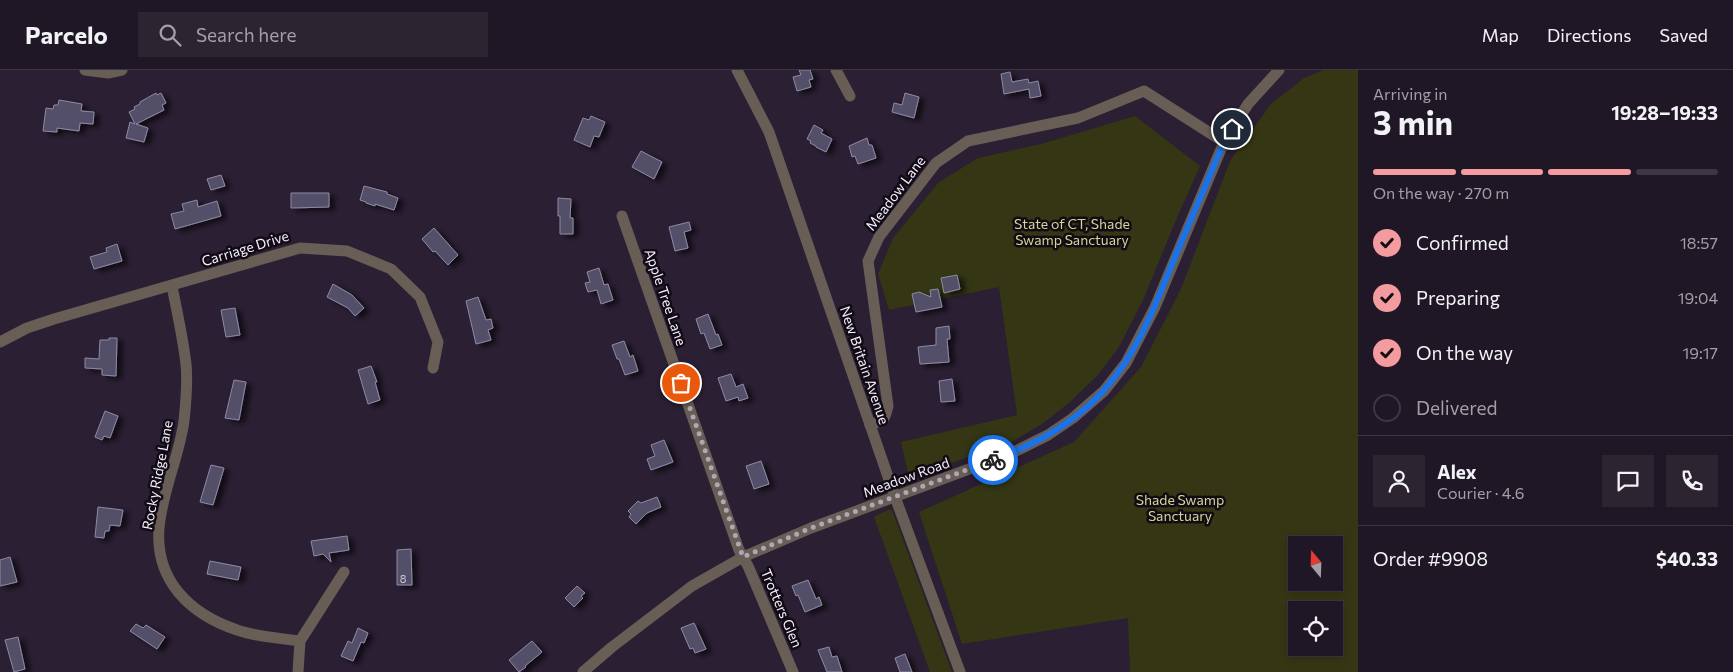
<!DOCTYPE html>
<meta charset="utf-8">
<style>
body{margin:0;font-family:Commissioner,sans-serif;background:#2d2432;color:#f1f3f6;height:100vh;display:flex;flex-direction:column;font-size:19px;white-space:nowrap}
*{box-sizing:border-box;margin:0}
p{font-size:16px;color:#a29fa7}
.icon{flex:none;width:28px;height:28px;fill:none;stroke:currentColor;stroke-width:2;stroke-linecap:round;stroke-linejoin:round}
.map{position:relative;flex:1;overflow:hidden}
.details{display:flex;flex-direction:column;background:#201726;width:375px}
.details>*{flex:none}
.needle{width:32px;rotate:341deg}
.fabs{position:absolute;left:1288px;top:466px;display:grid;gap:10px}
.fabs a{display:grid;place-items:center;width:55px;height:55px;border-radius:0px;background:#201726;box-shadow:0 2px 8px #0003,0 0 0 1px #3d3643;font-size:25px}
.pin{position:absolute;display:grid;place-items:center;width:42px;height:42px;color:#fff;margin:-21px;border:2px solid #fff;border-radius:50%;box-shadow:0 1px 5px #0007}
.courier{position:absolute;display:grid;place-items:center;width:50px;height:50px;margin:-25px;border:4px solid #1a73e8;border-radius:50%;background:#fff;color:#222;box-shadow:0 1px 6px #0007}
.overview em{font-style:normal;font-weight:700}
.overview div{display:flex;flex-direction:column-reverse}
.overview{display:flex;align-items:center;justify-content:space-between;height:85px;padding:0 15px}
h1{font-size:32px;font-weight:700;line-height:38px}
.bar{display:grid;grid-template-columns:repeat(4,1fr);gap:8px 5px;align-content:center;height:60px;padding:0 15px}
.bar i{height:6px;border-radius:4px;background:#3d3643}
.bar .on{background:#f49b9f}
.bar p{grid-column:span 4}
.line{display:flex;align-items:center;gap:12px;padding:0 15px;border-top:1px solid #3d3643}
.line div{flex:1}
.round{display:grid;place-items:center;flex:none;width:52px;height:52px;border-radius:0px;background:#2d2432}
ol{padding:0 15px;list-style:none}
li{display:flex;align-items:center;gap:15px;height:55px}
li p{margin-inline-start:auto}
li .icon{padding:5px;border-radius:50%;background:#f49b9f;color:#111;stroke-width:4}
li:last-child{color:#a29fa7}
li i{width:28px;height:28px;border:2px solid #3d3643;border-radius:50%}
header{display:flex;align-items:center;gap:30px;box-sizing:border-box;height:70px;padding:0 25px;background:#201726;border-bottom:1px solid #3d3643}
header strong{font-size:24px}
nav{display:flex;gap:28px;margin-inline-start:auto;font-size:18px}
.search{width:350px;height:45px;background:#2d2432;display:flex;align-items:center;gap:12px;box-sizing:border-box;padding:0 18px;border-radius:0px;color:#a29fa7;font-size:19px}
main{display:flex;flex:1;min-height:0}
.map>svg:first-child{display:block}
.green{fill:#343614;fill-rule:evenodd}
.building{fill:#534f68;stroke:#8e8aa5;filter:url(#shadow)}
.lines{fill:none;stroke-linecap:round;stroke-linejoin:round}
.minor{stroke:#685e55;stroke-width:11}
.done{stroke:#afa6b6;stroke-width:5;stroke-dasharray:0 9}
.route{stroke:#1a73e8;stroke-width:6}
.labels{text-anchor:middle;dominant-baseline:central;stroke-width:5;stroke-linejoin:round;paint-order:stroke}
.number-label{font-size:11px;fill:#cdc6d7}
.street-label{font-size:14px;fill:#f6eefc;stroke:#100b14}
.park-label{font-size:14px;fill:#d1d894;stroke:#100b14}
</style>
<header>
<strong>Parcelo</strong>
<div class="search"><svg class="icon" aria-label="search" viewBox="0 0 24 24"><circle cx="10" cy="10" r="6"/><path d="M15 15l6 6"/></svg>Search here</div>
<nav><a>Map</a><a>Directions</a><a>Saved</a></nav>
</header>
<main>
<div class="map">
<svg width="1358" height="602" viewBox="0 0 1358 602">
<defs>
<filter id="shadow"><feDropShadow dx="5.5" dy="3" stdDeviation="2.5" flood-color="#0009"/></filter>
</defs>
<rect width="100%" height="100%" fill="#2b1f33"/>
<g class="green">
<path d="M 1323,0 L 1358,0 L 1358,602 L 1130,602 L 1128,548 L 962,574 L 919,442 L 1074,372 L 1141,297 L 1181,219 L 1230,91 L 1271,34 L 1304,8 ZM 1296,475 L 1334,475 L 1334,512 L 1296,512 ZM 1296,540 L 1334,540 L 1334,578 L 1296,578 Z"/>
<path d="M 1135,46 L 1200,96 L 1176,150 L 1144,228 L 1119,277 L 1098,305 L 1069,333 L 1042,354 L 1008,374 L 909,407 L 901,372 L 1017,345 L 999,217 L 889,240 L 878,204 L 893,168 L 939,112 L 978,88 L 1041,74 Z"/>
<path d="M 888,440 L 892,440 L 952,602 L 930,602 L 874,447 Z"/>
</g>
<g class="building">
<path d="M 799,0 L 810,0 L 813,9 L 809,10 L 811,17 L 797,21 L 793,7 L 801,5 Z"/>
<path d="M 1010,2 L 1012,12 L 1028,9 L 1029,13 L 1038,11 L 1041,26 L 1030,28 L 1029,19 L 1004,24 L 1001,4 Z"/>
<path d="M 156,23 L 157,25 L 161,23 L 166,33 L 162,35 L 164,40 L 136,54 L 148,58 L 144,72 L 126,68 L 130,52 L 135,54 L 129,42 L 135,39 L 134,37 L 140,34 L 140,32 Z"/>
<path d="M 905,23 L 919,27 L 914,48 L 892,42 L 894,33 L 902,35 Z"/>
<path d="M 59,30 L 82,34 L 81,41 L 94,42 L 93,54 L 80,53 L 79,61 L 57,58 L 57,62 L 43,61 L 46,38 L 53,39 L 54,35 L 58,35 Z"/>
<path d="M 591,46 L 605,52 L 599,67 L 594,66 L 590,77 L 574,70 L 583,48 L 589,50 Z"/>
<path d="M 814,55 L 823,60 L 821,63 L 832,69 L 826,82 L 816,77 L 816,76 L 810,73 L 811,71 L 807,69 Z"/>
<path d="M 867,68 L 869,75 L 872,75 L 876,88 L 858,94 L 855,86 L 852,87 L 849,76 Z"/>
<path d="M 641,81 L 662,92 L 654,109 L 632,97 Z"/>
<path d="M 221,105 L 225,116 L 211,120 L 207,109 Z"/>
<path d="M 364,116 L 387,122 L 387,124 L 398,128 L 394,140 L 375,134 L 375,136 L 366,133 L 366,132 L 360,130 Z"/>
<path d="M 291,123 L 329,123 L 329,137 L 291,138 Z"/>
<path d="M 558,128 L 571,129 L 570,148 L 573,148 L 573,164 L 560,164 L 560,146 L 558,146 Z"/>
<path d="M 197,130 L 198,137 L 217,131 L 221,146 L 175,159 L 171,144 L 184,141 L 182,134 Z"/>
<path d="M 689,152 L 691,160 L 684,162 L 688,178 L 675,181 L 669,157 Z"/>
<path d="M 434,158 L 458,185 L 448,195 L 435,181 L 433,182 L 422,169 Z"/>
<path d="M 117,174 L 122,191 L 94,199 L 90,187 L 107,182 L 106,178 Z"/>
<path d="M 599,198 L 604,215 L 608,214 L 613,230 L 601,234 L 597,220 L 588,222 L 585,213 L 590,212 L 587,202 Z"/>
<path d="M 957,205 L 960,219 L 944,223 L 941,208 Z"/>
<path d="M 333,214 L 352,225 L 364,238 L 355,246 L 348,238 L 327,227 Z"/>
<path d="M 938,219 L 942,237 L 916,242 L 912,224 L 919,222 L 931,227 L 930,220 Z"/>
<path d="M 478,227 L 486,250 L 491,249 L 493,258 L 488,260 L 491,270 L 476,274 L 466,231 Z"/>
<path d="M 235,238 L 240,265 L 226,267 L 221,240 Z"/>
<path d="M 708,244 L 716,265 L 718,264 L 722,275 L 710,279 L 704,263 L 701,264 L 696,249 Z"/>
<path d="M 949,256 L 950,269 L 947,269 L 949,292 L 920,294 L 918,277 L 936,275 L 936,258 Z"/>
<path d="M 109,268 L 117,268 L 116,306 L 102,305 L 102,299 L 85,298 L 85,288 L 99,289 L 100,270 L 109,270 Z"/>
<path d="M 624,271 L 630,287 L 633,285 L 638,301 L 625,305 L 619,289 L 617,289 L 612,275 Z"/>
<path d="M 371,296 L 377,312 L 375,312 L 380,330 L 368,334 L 358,300 Z"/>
<path d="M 731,304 L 736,317 L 743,314 L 748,328 L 739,331 L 738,327 L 726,331 L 718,308 Z"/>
<path d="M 952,309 L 955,331 L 941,332 L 939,311 Z"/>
<path d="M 234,310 L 246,312 L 239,350 L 225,348 Z"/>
<path d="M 105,341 L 118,346 L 110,368 L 104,366 L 102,370 L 95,367 Z"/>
<path d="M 664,370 L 673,392 L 651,400 L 647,389 L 655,386 L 651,375 Z"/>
<path d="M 761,391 L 769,414 L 754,419 L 746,396 Z"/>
<path d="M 211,395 L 224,398 L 213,435 L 200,432 Z"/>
<path d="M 657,427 L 661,437 L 647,443 L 636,454 L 629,447 L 631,444 L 628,441 L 638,431 L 641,433 Z"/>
<path d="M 98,437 L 123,440 L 120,456 L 110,455 L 109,461 L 105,461 L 104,468 L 95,467 Z"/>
<path d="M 347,466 L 349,480 L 329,483 L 331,492 L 323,484 L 314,486 L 311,471 Z"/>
<path d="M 411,479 L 412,515 L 397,515 L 397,480 Z"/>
<path d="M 10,487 L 17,512 L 0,516 L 0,490 Z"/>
<path d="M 210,491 L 241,497 L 238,510 L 207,504 Z"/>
<path d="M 808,510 L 816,529 L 819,527 L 822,535 L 805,542 L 798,525 L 796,526 L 792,516 Z"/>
<path d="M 577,516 L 585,523 L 581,526 L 583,528 L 574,537 L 565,528 Z"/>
<path d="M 694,553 L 706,579 L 695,583 L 693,578 L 690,579 L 681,558 Z"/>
<path d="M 136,554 L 143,558 L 146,555 L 165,567 L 157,579 L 130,561 Z"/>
<path d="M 358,558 L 368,563 L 364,573 L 361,572 L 353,591 L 341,586 L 348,571 L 352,573 Z"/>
<path d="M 18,567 L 25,599 L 14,602 L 5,570 Z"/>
<path d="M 532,571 L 542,582 L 525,596 L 526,597 L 519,602 L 509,590 Z"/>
<path d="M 829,577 L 832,587 L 837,586 L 842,602 L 827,602 L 818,580 Z"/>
<path d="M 905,584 L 912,602 L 900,602 L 895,588 Z"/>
</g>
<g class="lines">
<g class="minor">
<path d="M 85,0 L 108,3 L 122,0"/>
<path d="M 737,0 L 769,62 L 895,427 L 960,602"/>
<path d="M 836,0 L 850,26"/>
<path d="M 622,146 L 739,480 L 748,496 L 793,602"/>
<path d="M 172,216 C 177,242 183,268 186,294 C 188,313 186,332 184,351 C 179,387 162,422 159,458 C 155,511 190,544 237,560 C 257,567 280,568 300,571"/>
<path d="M 0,272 L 27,258 L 54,249 L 300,178 L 347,181 L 391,199 L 420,227 L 438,272 L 433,298"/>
<path d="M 870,355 C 884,350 885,350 888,336 L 868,191 L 879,167 L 936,93 L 968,71 L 1078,48 L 1144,21 L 1224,72"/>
<path d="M 298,602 L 300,571 L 344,502"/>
<path d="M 583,602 L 612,577 L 692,516 L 743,487 L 811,458 L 1012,383 L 1048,365 L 1073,348 L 1104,321 L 1126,293 L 1155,237 L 1224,72 L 1248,34 L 1279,0"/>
</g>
</g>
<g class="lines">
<path class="done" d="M 681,313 L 743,487 L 811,458 L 993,390"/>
<path class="route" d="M 993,390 C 1034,375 1075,353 1104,320 C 1138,283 1156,233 1175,187 C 1191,149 1208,110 1224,72 L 1232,59"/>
</g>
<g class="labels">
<g class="number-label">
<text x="403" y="508">8</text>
</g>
<g class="street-label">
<text transform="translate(895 123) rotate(-53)">Meadow Lane</text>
<text transform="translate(245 178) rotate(-17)">Carriage Drive</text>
<text transform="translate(666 227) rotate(71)">Apple Tree Lane</text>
<text transform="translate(865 295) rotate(71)">New Britain Avenue</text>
<text transform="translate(157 405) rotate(-79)">Rocky Ridge Lane</text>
<text transform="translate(906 407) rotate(-20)">Meadow Road</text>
<text transform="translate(782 538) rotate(67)">Trotters Glen</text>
</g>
<g class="park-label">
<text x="1072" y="153">State of CT, Shade<tspan x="1072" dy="16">Swamp Sanctuary</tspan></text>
<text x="1180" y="429">Shade Swamp<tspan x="1180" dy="16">Sanctuary</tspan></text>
</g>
</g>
</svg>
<div class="fabs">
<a><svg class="needle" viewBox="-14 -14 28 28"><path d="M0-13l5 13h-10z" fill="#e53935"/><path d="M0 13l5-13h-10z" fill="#a29fa7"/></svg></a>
<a><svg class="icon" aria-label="locate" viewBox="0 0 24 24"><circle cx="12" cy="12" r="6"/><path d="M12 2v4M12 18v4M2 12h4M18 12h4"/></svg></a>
</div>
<div class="pin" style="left:681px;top:313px;background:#ea580c"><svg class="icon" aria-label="bag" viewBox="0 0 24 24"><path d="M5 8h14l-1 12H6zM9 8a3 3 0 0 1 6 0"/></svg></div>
<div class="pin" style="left:1232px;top:59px;background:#1f2937"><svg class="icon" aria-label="home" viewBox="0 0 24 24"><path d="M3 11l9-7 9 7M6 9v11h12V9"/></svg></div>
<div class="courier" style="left:993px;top:390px"><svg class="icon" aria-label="bike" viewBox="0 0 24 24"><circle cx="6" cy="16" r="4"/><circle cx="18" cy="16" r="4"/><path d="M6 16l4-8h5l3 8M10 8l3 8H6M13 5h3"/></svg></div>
</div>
<section class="details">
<div class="overview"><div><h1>3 min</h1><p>Arriving in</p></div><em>19:28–19:33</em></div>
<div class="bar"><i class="on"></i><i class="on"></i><i class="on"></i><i></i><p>On the way · 270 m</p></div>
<ol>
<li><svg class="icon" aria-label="check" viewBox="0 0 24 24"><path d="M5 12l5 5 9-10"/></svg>Confirmed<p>18:57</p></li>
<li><svg class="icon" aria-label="check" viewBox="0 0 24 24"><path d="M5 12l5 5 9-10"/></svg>Preparing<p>19:04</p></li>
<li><svg class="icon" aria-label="check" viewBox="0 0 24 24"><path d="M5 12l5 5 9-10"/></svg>On the way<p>19:17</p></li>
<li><i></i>Delivered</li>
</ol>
<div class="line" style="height:90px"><a class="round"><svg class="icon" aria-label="person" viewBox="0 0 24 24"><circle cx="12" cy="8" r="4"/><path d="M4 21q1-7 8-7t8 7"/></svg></a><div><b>Alex</b><p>Courier · 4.6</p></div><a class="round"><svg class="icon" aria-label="chat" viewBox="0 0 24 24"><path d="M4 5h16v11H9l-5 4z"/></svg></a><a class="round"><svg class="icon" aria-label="phone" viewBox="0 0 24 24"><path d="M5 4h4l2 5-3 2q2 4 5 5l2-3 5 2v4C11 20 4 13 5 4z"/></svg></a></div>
<div class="line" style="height:65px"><div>Order #9908</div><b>$40.33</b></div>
</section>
</main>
